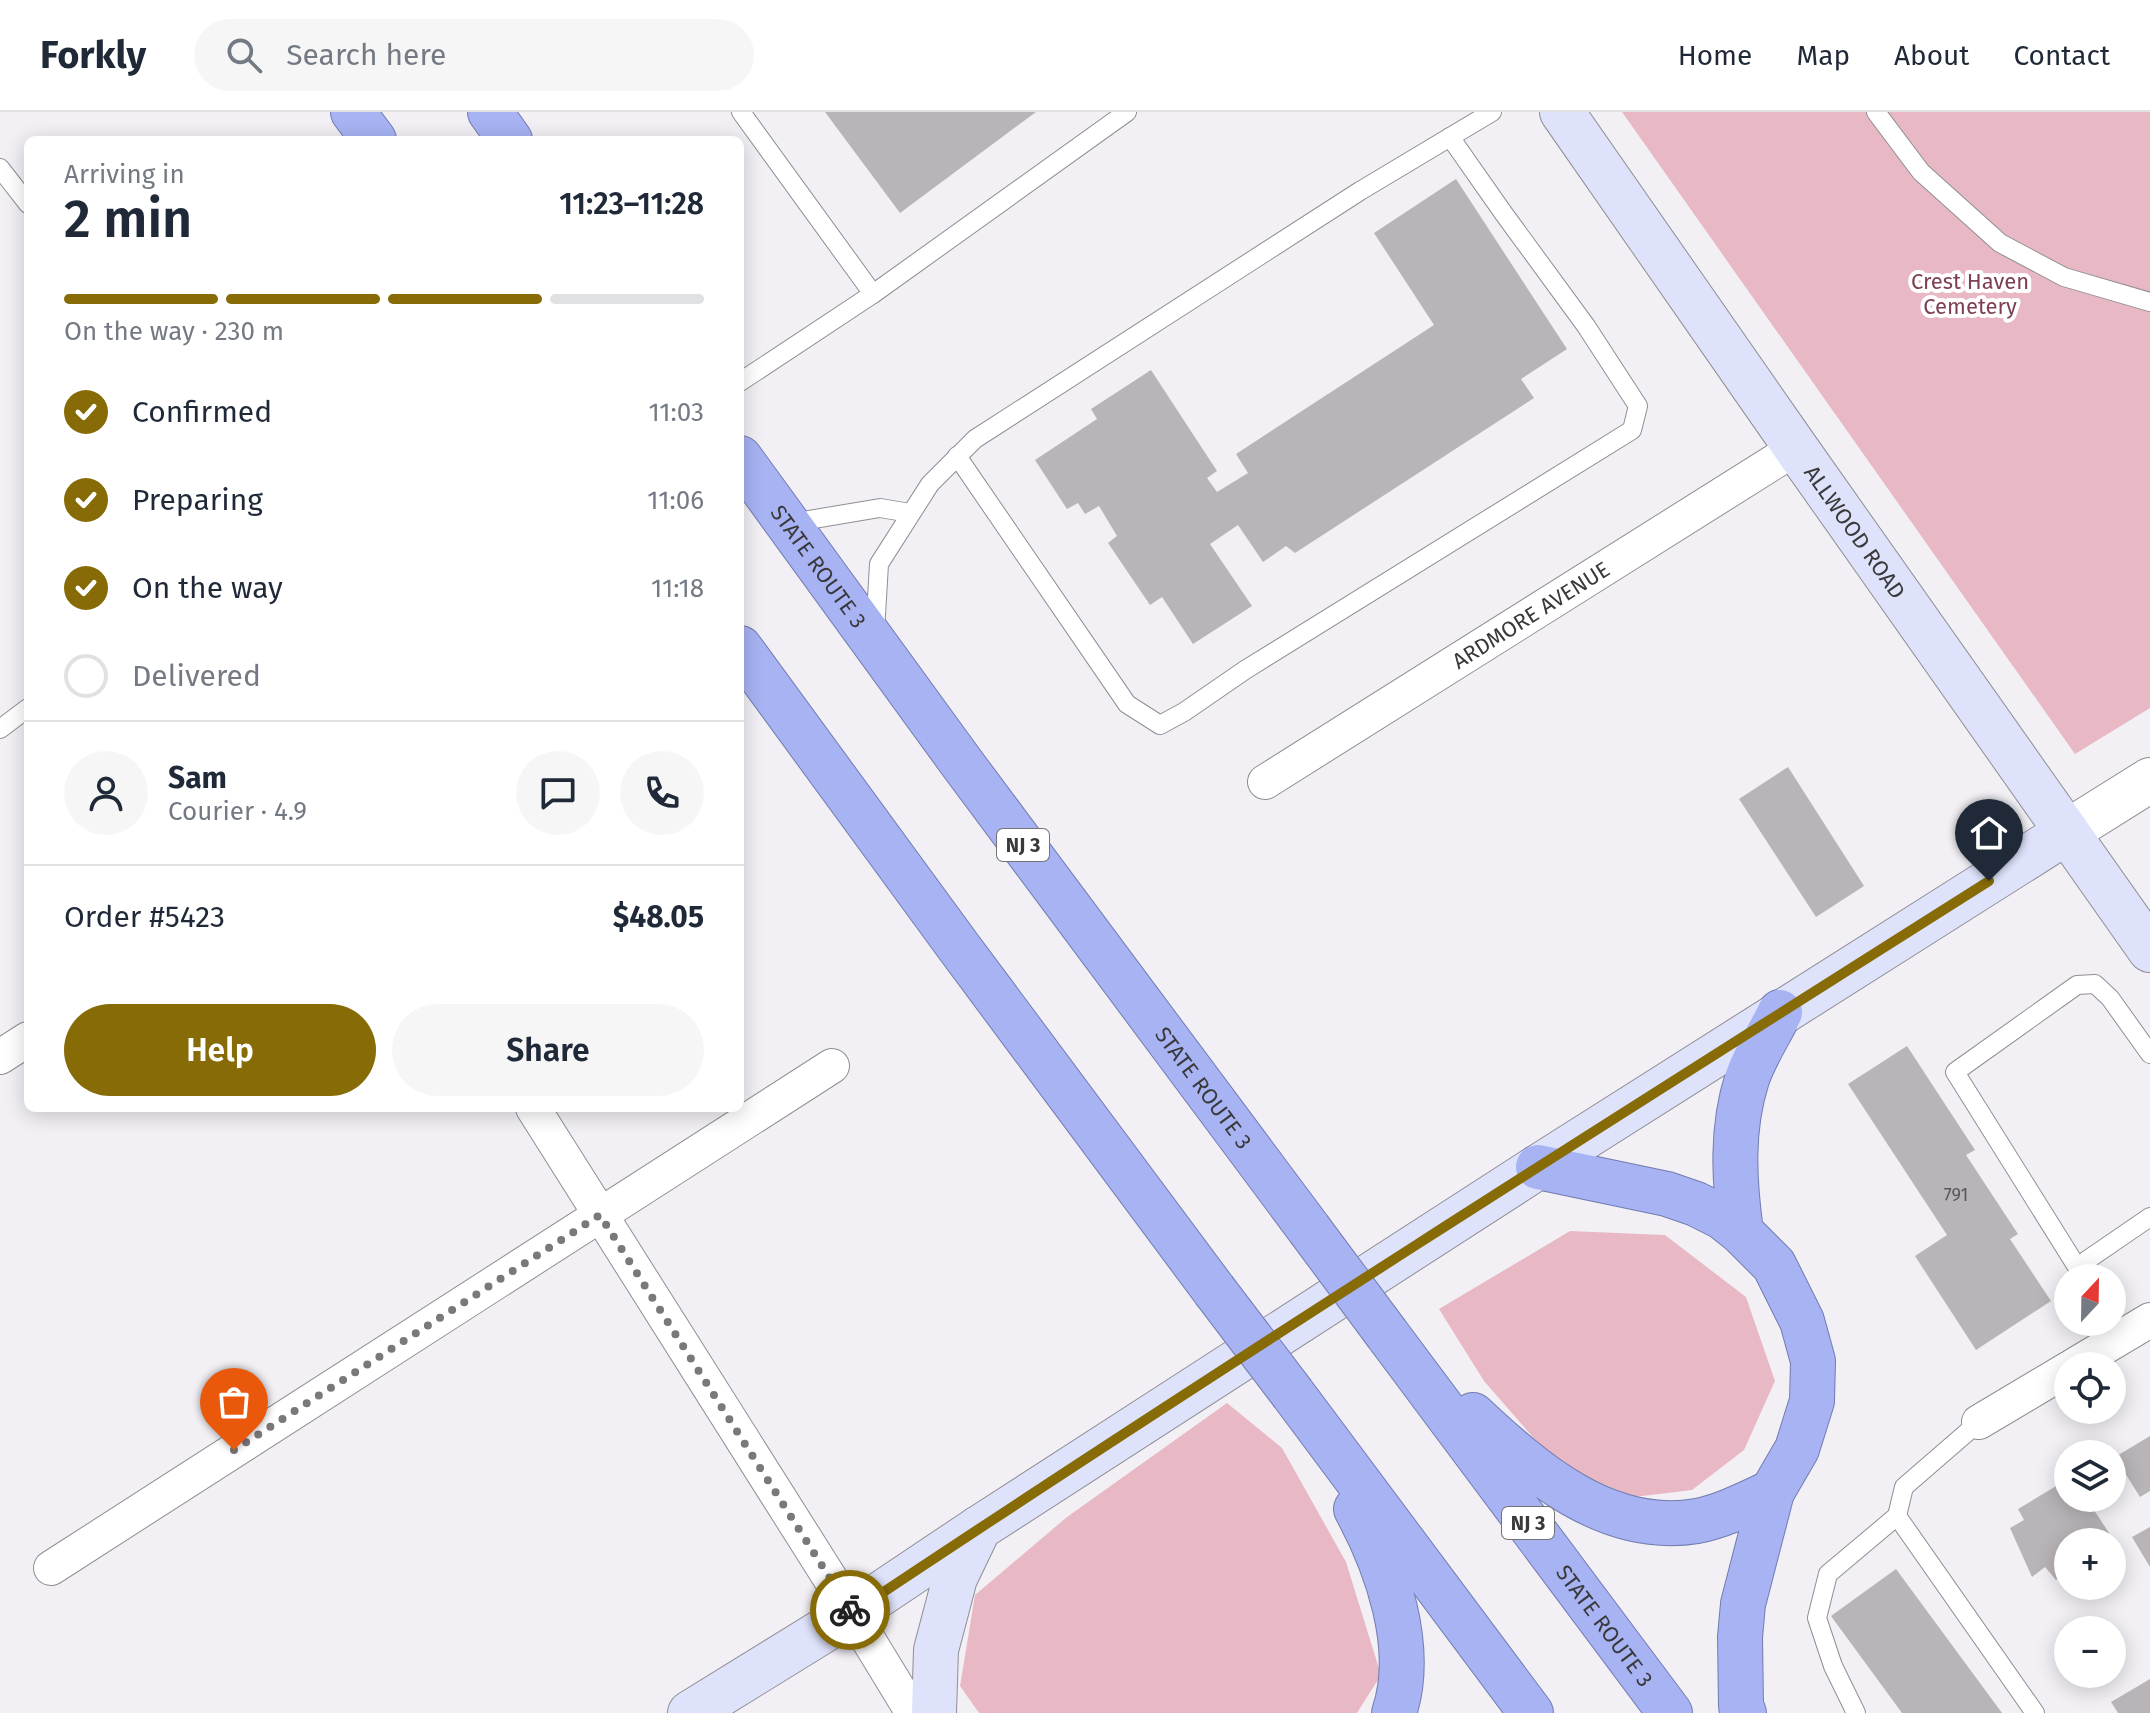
<!DOCTYPE html>
<meta charset="utf-8">
<style>
body{margin:0;font-family:"Fira Sans",sans-serif;background:#f6f6f7;color:#1f2937;height:100vh;display:flex;flex-direction:column;font-size:30px;white-space:nowrap}
*{box-sizing:border-box;margin:0}
p{font-size:26px;color:#747a83}
.icon{flex:none;width:44px;height:44px;fill:none;stroke:currentColor;stroke-width:2;stroke-linecap:round;stroke-linejoin:round}
.map{position:relative;flex:1;overflow:hidden}
.drawer{position:absolute;left:24px;top:24px;width:720px;height:976px;display:flex;flex-direction:column;background:#fff;border-radius:12px;box-shadow:0 4px 20px #0003}
.drawer>*{flex:none}
.needle{width:52px;rotate:22deg}
.tools{position:absolute;left:2054px;top:1152px;display:grid;gap:16px}
.tools a{display:grid;place-items:center;width:72px;height:72px;border-radius:50%;background:#fff;box-shadow:0 4px 20px #0003;font-size:40px}
.pin{position:absolute;display:grid;place-items:center;width:68px;height:68px;color:#fff;margin:-82px -34px;border-radius:50% 50% 50% 0;rotate:-45deg;box-shadow:0 0 8px #0007}
.pin .icon{rotate:45deg}
.courier{position:absolute;display:grid;place-items:center;width:80px;height:80px;margin:-40px;border:6px solid #866b06;border-radius:50%;background:#fff;color:#222;box-shadow:0 2px 10px #0007}
.overview em{font-style:normal;font-weight:600}
.overview div{display:flex;flex-direction:column-reverse}
.overview{display:flex;align-items:center;justify-content:space-between;height:136px;padding:0 40px}
h1{font-size:52px;font-weight:600;line-height:60px}
.bar{display:grid;grid-template-columns:repeat(4,1fr);gap:12px 8px;align-content:center;height:96px;padding:0 40px}
.bar i{height:10px;border-radius:6px;background:#e0e1e3}
.bar .on{background:#866b06}
.bar p{grid-column:span 4}
.line{display:flex;align-items:center;gap:20px;padding:0 40px;border-top:2px solid #e0e1e3}
.line div{flex:1}
.round{display:grid;place-items:center;flex:none;width:84px;height:84px;border-radius:42px;background:#f6f6f7}
ol{padding:0 40px;list-style:none}
li{display:flex;align-items:center;gap:24px;height:88px}
li p{margin-inline-start:auto}
li .icon{padding:8px;border-radius:50%;background:#866b06;color:#fff;stroke-width:4}
li:last-child{color:#747a83}
li i{width:44px;height:44px;border:4px solid #e0e1e3;border-radius:50%}
.button{display:flex;gap:16px;margin-top:auto;padding:16px 40px}
.button a{flex:1;height:92px;border-radius:48px;background:#866b06;color:#fff;font-size:32px;font-weight:600;line-height:92px;text-align:center}
.button a+a{background:#f6f6f7;color:#1f2937}
header{display:flex;align-items:center;gap:48px;box-sizing:border-box;height:112px;padding:0 40px;background:#fff;border-bottom:2px solid #e0e1e3}
header strong{font-size:38px}
nav{display:flex;gap:44px;margin-inline-start:auto;font-size:28px}
.search{width:560px;height:72px;background:#f6f6f7;display:flex;align-items:center;gap:20px;box-sizing:border-box;padding:0 28px;border-radius:44px;color:#747a83;font-size:30px}
.map>svg:first-child{display:block}
.green{fill:#e8b9c4}
.building{fill:#b9b4b8}
.lines{fill:none;stroke-linecap:round;stroke-linejoin:round}
.service-casing{stroke:#908e93;stroke-width:20}
.minor-casing{stroke:#908e93;stroke-width:36}
.tertiary-casing{stroke:#908e93;stroke-width:46}
.secondary-casing{stroke:#908e93;stroke-width:46}
.trunk-casing{stroke:#727cb0;stroke-width:46}
.service{stroke:#fff;stroke-width:18}
.minor{stroke:#fff;stroke-width:34}
.tertiary{stroke:#fff;stroke-width:44}
.secondary{stroke:#dee2fa;stroke-width:44}
.trunk{stroke:#a7b3f3;stroke-width:44}
.trunk-bridge-casing{stroke:#727cb0;stroke-width:46;stroke-linecap:butt}
.trunk-bridge{stroke:#a7b3f3;stroke-width:44}
.done{stroke:#7a787b;stroke-width:8;stroke-dasharray:0 14.4}
.route{stroke:#866b06;stroke-width:10}
.labels{text-anchor:middle;dominant-baseline:central;stroke-width:8;stroke-linejoin:round;paint-order:stroke}
.number-label{font-size:18px;fill:#59575a}
.shield{fill:#fff;stroke:#747475;stroke-width:2}
.shield-label{font-size:20px;font-weight:bold;fill:#39383a}
.park-label{font-size:22px;fill:#7d3f51;stroke:#fff}
.street-label{font-size:22px;fill:#39383a;stroke:#fff}
</style>
<header>
<strong>Forkly</strong>
<div class="search"><svg class="icon" aria-label="search" viewBox="0 0 24 24"><circle cx="10" cy="10" r="6"/><path d="M15 15l6 6"/></svg>Search here</div>
<nav><a>Home</a><a>Map</a><a>About</a><a>Contact</a></nav>
</header>
<div class="map">
<svg width="2150" height="1601" viewBox="0 0 2150 1601">
<rect width="100%" height="100%" fill="#f2f0f5"/>
<g class="green">
<path d="M 1622,0 L 2150,0 L 2150,596 L 2075,642 Z"/>
<path d="M 1570,1119 L 1665,1123 L 1746,1185 L 1775,1269 L 1744,1338 L 1692,1378 L 1634,1385 L 1557,1353 L 1484,1269 L 1439,1197 Z"/>
<path d="M 1227,1291 L 1282,1336 L 1346,1450 L 1381,1563 L 1357,1601 L 979,1601 L 960,1574 L 975,1483 L 1067,1405 Z"/>
</g>
<g class="building">
<path d="M 825,0 L 1036,0 L 900,101 Z"/>
<path d="M 1456,67 L 1567,237 L 1521,267 L 1534,286 L 1295,441 L 1286,434 L 1263,450 L 1238,413 L 1210,432 L 1252,494 L 1193,532 L 1162,485 L 1150,493 L 1108,431 L 1117,424 L 1099,394 L 1085,402 L 1078,391 L 1067,397 L 1035,348 L 1097,307 L 1091,297 L 1151,258 L 1217,359 L 1207,366 L 1217,380 L 1248,361 L 1236,342 L 1434,213 L 1374,121 Z"/>
<path d="M 1788,655 L 1864,774 L 1816,805 L 1739,687 Z"/>
<path d="M 1907,934 L 1975,1038 L 1966,1043 L 2018,1122 L 2010,1127 L 2051,1189 L 1976,1238 L 1915,1144 L 1947,1123 L 1848,972 Z"/>
<path d="M 2150,1324 L 2150,1379 L 2140,1385 L 2115,1345 Z"/>
<path d="M 2068,1367 L 2068,1386 L 2086,1386 L 2113,1427 L 2109,1430 L 2068,1430 L 2068,1459 L 2056,1468 L 2045,1455 L 2032,1465 L 2010,1416 L 2024,1408 L 2018,1397 Z"/>
<path d="M 2150,1415 L 2150,1455 L 2132,1425 Z"/>
<path d="M 1896,1457 L 2002,1601 L 1902,1601 L 1831,1504 Z"/>
<path d="M 2150,1567 L 2150,1601 L 2118,1601 L 2111,1590 Z"/>
</g>
<g class="lines">
<defs>
<g id="service">
<path d="M 741,0 L 873,182 L 1127,0"/>
<path d="M 1876,0 L 1921,60 L 2000,131 L 2064,165 L 2150,190"/>
<path d="M 0,56 L 28,92"/>
<path d="M 740,270 L 873,182"/>
<path d="M 957,344 L 1127,592 L 1160,613 L 1184,600 L 1245,558 L 1632,318 L 1638,294 L 1586,214 L 1504,102 L 1450,25"/>
<path d="M 791,411 L 880,396 L 910,401"/>
<path d="M 875,520 L 879,452 L 930,372 L 975,327 L 1360,79 L 1492,0"/>
<path d="M 0,617 L 28,596"/>
<path d="M 2150,942 L 2110,886 L 2095,872 L 2077,873 L 1955,960 L 2077,1155 L 2150,1105"/>
<path d="M 1979,1310 L 1904,1375 L 1897,1404 L 2035,1601"/>
<path d="M 1856,1601 L 1833,1554 L 1817,1506 L 1828,1462 L 1897,1404"/>
</g>
<g id="minor">
<path id="s1" d="M 1265,670 L 1796,336"/>
<path d="M 0,945 L 28,927"/>
<path d="M 533,996 L 852,1501 L 913,1601"/>
<path d="M 2073,1254 L 2150,1208"/>
<path d="M 1979,1310 L 2068,1257"/>
<path d="M 51,1456 L 832,954"/>
</g>
<path id="tertiary" d="M 2067,720 L 2150,668"/>
<g id="secondary">
<path id="s2" d="M 1562,0 L 1796,336 L 2150,838"/>
<path d="M 690,1601 L 852,1501 L 979,1416 L 1538,1055 L 2067,720"/>
<path d="M 934,1601 L 936,1538 L 955,1466 L 979,1416"/>
</g>
<g id="trunk">
<path d="M 353,0 L 374,28"/>
<path d="M 490,0 L 510,28"/>
<path id="s3" d="M 740,346 L 961,650 L 1309,1117"/>
<path d="M 740,536 L 958,834 L 1214,1178"/>
<path d="M 1538,1055 L 1667,1082 L 1696,1092 L 1722,1105 L 1741,1120 L 1774,1153 L 1802,1209 L 1813,1249 L 1812,1289 L 1797,1337 L 1772,1380 L 1743,1492 L 1740,1525 L 1741,1594 L 1744,1601"/>
<path d="M 1741,1120 C 1734,1068 1731,1017 1747,967 C 1754,945 1770,921 1780,900"/>
<path id="s4" d="M 1387,1222 L 1670,1601"/>
<path d="M 1293,1282 L 1531,1601"/>
<path d="M 1473,1303 C 1534,1360 1607,1424 1697,1409 C 1723,1404 1748,1391 1772,1380"/>
<path d="M 1356,1397 C 1387,1454 1416,1536 1394,1601"/>
</g>
</defs>
<use href="#service" class="service-casing"/>
<use href="#minor" class="minor-casing"/>
<use href="#tertiary" class="tertiary-casing"/>
<use href="#secondary" class="secondary-casing"/>
<use href="#trunk" class="trunk-casing"/>
<use href="#service" class="service"/>
<use href="#minor" class="minor"/>
<use href="#tertiary" class="tertiary"/>
<use href="#secondary" class="secondary"/>
<use href="#trunk" class="trunk"/>
<defs>
<g id="trunk-bridge">
<path d="M 1309,1117 L 1387,1222"/>
<path d="M 1214,1178 L 1293,1282"/>
</g>
</defs>
<use href="#trunk-bridge" class="trunk-bridge-casing"/>
<use href="#trunk-bridge" class="trunk-bridge"/>
</g>
<g class="lines">
<path class="done" d="M 234,1338 L 600,1103 L 850,1498"/>
<path class="route" d="M 850,1498 L 852,1501 C 1227,1251 1608,1010 1989,769"/>
</g>
<g class="labels">
<g class="number-label">
<text x="1956" y="1083">791</text>
</g>
<g class="shield">
<rect x="997" y="717" width="52" height="32" rx="6"/>
<rect x="1502" y="1395" width="52" height="32" rx="6"/>
</g>
<g class="shield-label">
<text x="1023" y="733">NJ 3</text>
<text x="1528" y="1411">NJ 3</text>
</g>
<g class="park-label">
<text x="1970" y="169">Crest Haven<tspan x="1970" dy="25">Cemetery</tspan></text>
</g>
<g class="street-label">
<text stroke="none"><textPath href="#s2" startOffset="512">ALLWOOD ROAD</textPath></text>
<text stroke="none"><textPath href="#s3" startOffset="134">STATE ROUTE 3</textPath></text>
<text stroke="none"><textPath href="#s1" startOffset="314">ARDMORE AVENUE</textPath></text>
<text stroke="none"><textPath href="#s3" startOffset="782">STATE ROUTE 3</textPath></text>
<text stroke="none"><textPath href="#s4" startOffset="364">STATE ROUTE 3</textPath></text>
</g>
</g>
</svg>
<div class="tools">
<a><svg class="needle" viewBox="-14 -14 28 28"><path d="M0-13l5 13h-10z" fill="#e53935"/><path d="M0 13l5-13h-10z" fill="#747a83"/></svg></a>
<a><svg class="icon" aria-label="locate" viewBox="0 0 24 24"><circle cx="12" cy="12" r="6"/><path d="M12 2v4M12 18v4M2 12h4M18 12h4"/></svg></a>
<a><svg class="icon" aria-label="layers" viewBox="0 0 24 24"><path d="M12 4l9 5-9 5-9-5zM3 14l9 5 9-5"/></svg></a>
<a>+</a>
<a>−</a>
</div>
<div class="pin" style="left:234px;top:1338px;background:#ea580c"><svg class="icon" aria-label="bag" viewBox="0 0 24 24"><path d="M5 8h14l-1 12H6zM9 8a3 3 0 0 1 6 0"/></svg></div>
<div class="pin" style="left:1989px;top:769px;background:#1f2937"><svg class="icon" aria-label="home" viewBox="0 0 24 24"><path d="M3 11l9-7 9 7M6 9v11h12V9"/></svg></div>
<div class="courier" style="left:850px;top:1498px"><svg class="icon" aria-label="bike" viewBox="0 0 24 24"><circle cx="6" cy="16" r="4"/><circle cx="18" cy="16" r="4"/><path d="M6 16l4-8h5l3 8M10 8l3 8H6M13 5h3"/></svg></div>
<section class="drawer">
<div class="overview"><div><h1>2 min</h1><p>Arriving in</p></div><em>11:23–11:28</em></div>
<div class="bar"><i class="on"></i><i class="on"></i><i class="on"></i><i></i><p>On the way · 230 m</p></div>
<ol>
<li><svg class="icon" aria-label="check" viewBox="0 0 24 24"><path d="M5 12l5 5 9-10"/></svg>Confirmed<p>11:03</p></li>
<li><svg class="icon" aria-label="check" viewBox="0 0 24 24"><path d="M5 12l5 5 9-10"/></svg>Preparing<p>11:06</p></li>
<li><svg class="icon" aria-label="check" viewBox="0 0 24 24"><path d="M5 12l5 5 9-10"/></svg>On the way<p>11:18</p></li>
<li><i></i>Delivered</li>
</ol>
<div class="line" style="height:144px"><a class="round"><svg class="icon" aria-label="person" viewBox="0 0 24 24"><circle cx="12" cy="8" r="4"/><path d="M4 21q1-7 8-7t8 7"/></svg></a><div><b>Sam</b><p>Courier · 4.9</p></div><a class="round"><svg class="icon" aria-label="chat" viewBox="0 0 24 24"><path d="M4 5h16v11H9l-5 4z"/></svg></a><a class="round"><svg class="icon" aria-label="phone" viewBox="0 0 24 24"><path d="M5 4h4l2 5-3 2q2 4 5 5l2-3 5 2v4C11 20 4 13 5 4z"/></svg></a></div>
<div class="line" style="height:104px"><div>Order #5423</div><b>$48.05</b></div>
<div class="button"><a>Help</a><a>Share</a></div>
</section>
</div>
